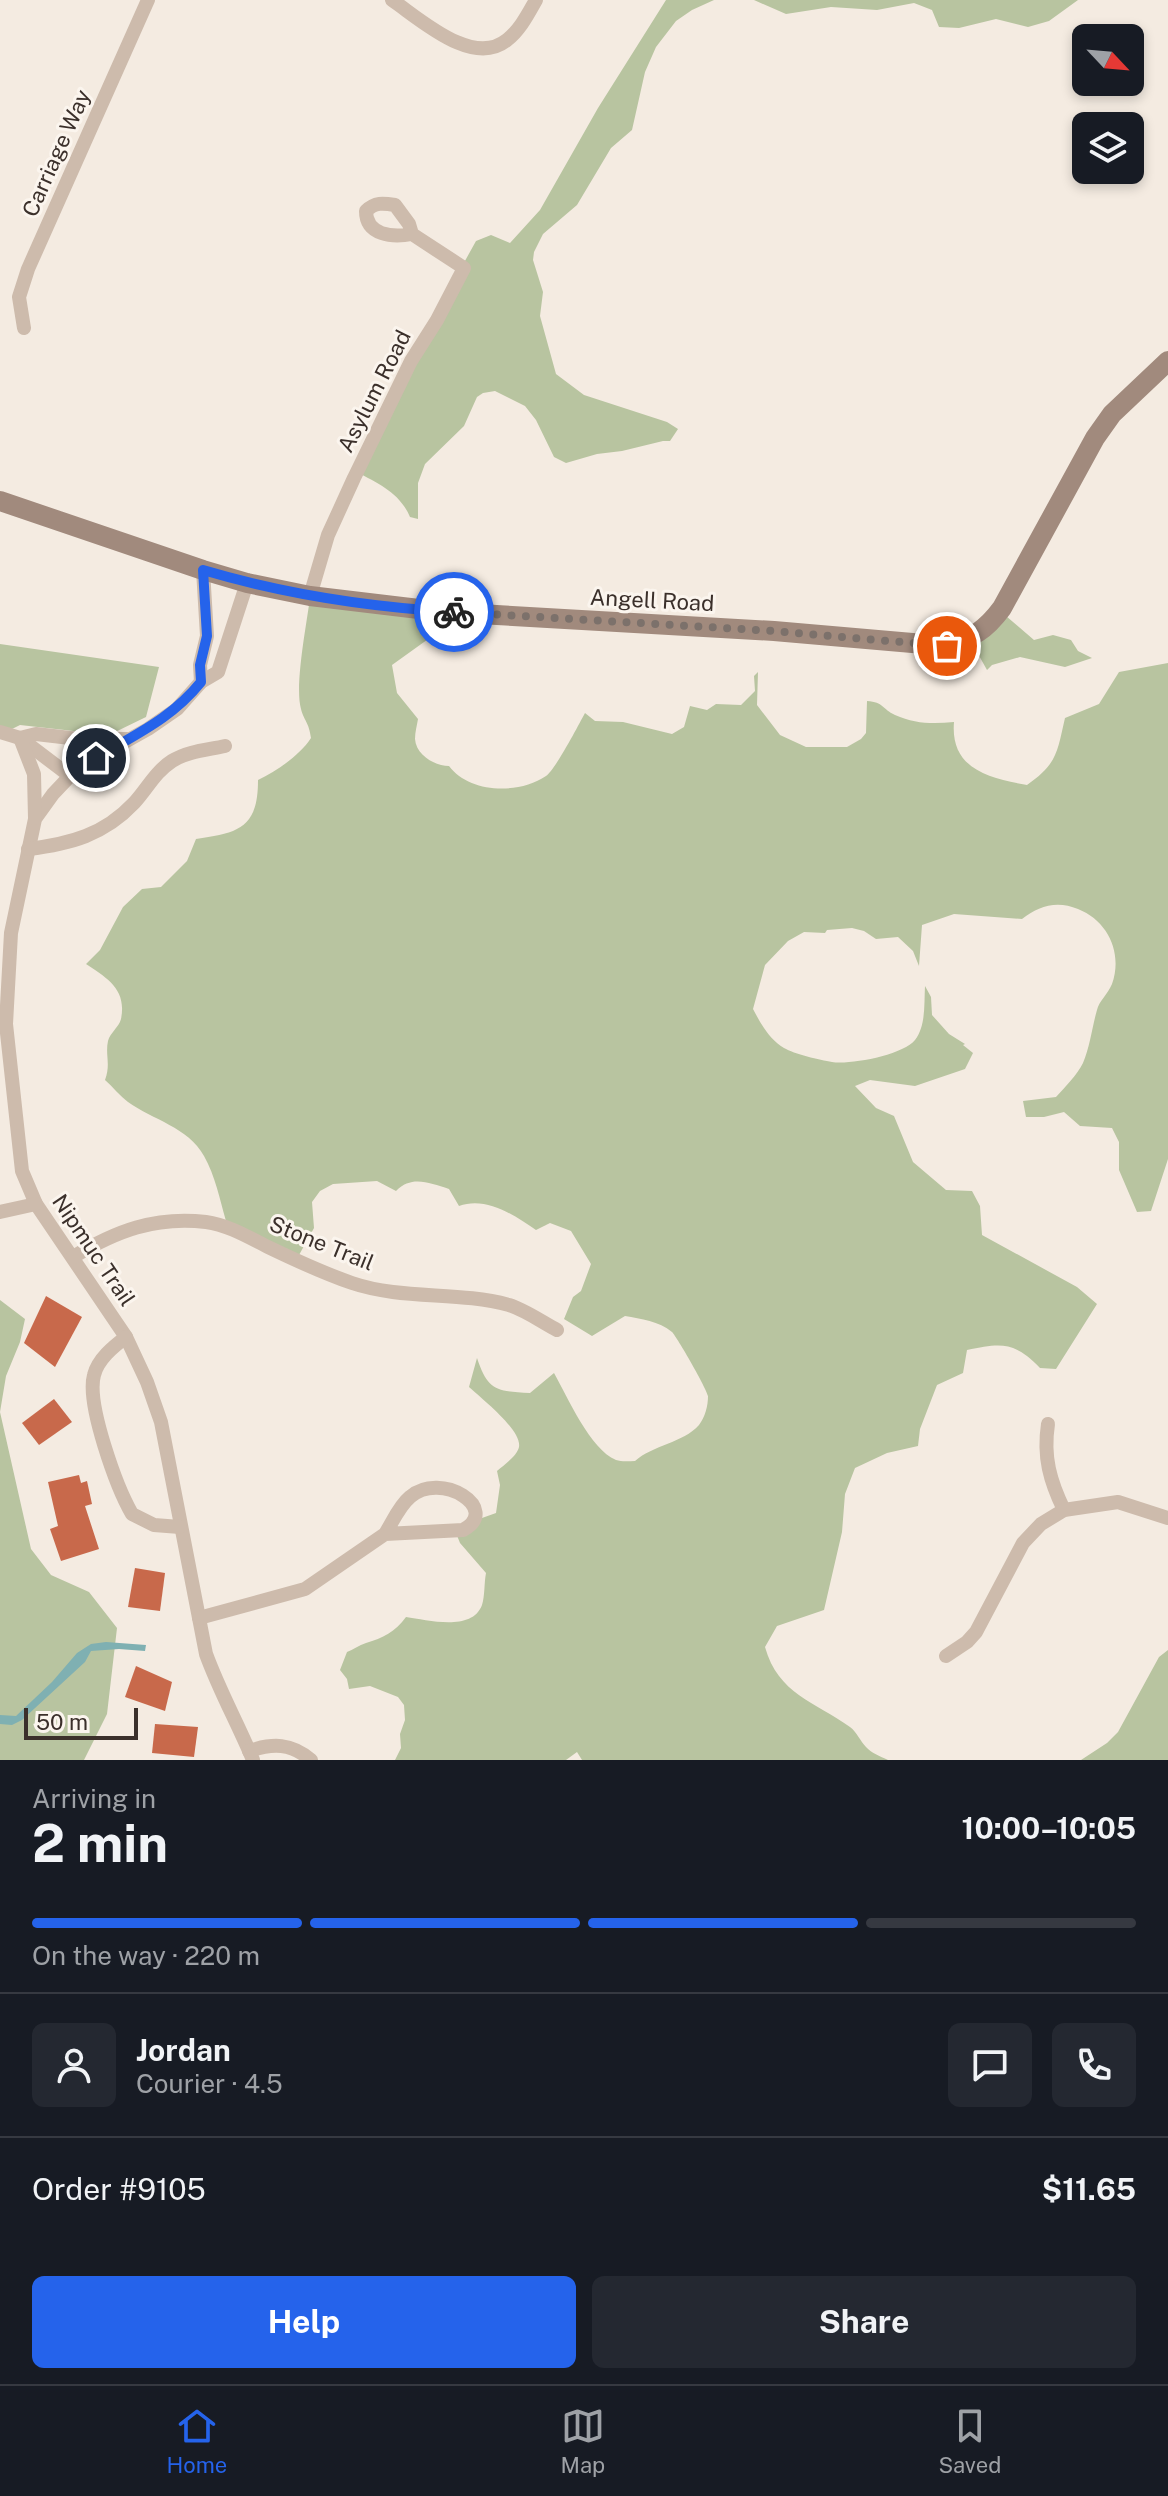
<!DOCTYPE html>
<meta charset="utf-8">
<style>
body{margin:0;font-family:"Public Sans",sans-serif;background:#242831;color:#f1f3f6;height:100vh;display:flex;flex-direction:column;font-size:30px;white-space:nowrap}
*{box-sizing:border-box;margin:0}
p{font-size:26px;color:#9ea1a6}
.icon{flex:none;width:44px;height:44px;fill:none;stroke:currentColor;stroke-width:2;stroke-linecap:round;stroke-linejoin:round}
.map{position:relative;height:1760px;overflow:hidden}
.side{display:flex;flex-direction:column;background:#171b24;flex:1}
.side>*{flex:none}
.needle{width:52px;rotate:116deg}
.fabs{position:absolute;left:1072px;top:24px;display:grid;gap:16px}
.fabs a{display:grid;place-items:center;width:72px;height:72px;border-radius:12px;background:#171b24;box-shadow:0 4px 12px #0003;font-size:40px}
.scale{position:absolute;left:24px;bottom:20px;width:114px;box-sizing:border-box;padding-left:8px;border:4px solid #3b302b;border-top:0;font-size:22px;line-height:28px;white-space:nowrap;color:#3b302b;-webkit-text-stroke:6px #fbf5ee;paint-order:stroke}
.pin{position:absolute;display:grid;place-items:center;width:68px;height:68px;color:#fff;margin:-34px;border:4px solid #fff;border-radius:50%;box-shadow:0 2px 8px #0007}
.courier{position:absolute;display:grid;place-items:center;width:80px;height:80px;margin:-40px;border:6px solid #2563eb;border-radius:50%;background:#fff;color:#222;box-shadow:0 2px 10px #0007}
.summary em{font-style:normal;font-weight:700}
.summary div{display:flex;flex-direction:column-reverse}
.summary{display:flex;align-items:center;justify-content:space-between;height:136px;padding:0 32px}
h1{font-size:52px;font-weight:700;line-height:60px}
.bar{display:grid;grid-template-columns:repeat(4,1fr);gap:12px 8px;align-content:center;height:96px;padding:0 32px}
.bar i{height:10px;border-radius:6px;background:#363941}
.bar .on{background:#2563eb}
.bar p{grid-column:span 4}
.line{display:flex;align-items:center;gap:20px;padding:0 32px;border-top:2px solid #363941}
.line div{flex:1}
.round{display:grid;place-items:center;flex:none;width:84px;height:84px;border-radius:12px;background:#242831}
.cta{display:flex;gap:16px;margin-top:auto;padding:16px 32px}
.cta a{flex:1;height:92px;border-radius:12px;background:#2563eb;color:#fff;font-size:32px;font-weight:700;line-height:92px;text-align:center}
.cta a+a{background:#242831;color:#f1f3f6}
.tab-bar{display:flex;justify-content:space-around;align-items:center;height:112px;border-top:2px solid #363941;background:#171b24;font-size:22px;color:#9ea1a6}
.tab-bar a{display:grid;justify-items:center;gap:4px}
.tab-bar .on{color:#2563eb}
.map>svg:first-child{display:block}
.green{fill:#b8c4a0}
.water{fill:#7fb0b2}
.building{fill:#c8694b}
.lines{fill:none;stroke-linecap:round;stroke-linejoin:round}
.street{stroke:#cdbbac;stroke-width:14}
.secondary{stroke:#a18a7d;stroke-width:20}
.done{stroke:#7c716b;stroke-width:8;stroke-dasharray:0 14.4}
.route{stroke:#2563eb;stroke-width:10}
.labels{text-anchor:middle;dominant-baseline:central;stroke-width:6;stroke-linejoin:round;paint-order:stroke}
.street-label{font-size:22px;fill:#3b302b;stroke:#fbf5ee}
</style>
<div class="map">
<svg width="1168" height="1760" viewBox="0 0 1168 1760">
<rect width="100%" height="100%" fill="#f4ebe1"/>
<g class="green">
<path d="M 666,0 L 714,0 L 692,10 L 676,21 L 656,47 L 645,72 L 632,130 L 611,148 L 577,205 L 543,234 L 534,252 L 533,260 L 543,292 L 540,316 L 556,374 L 584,395 L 667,422 L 678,429 L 670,441 L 663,441 L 622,451 L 597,454 L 566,463 L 554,457 L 536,420 L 525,406 L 495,391 L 483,393 L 477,397 L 464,426 L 425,464 L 418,483 L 418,519 L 410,517 C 400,493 379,484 357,472 L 404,371 L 476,241 L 491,235 L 510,243 L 540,210 L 598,108 Z"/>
<path d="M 754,0 L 1078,0 L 1049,21 L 1028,27 L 996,19 L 959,28 L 939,27 L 932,10 L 914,3 L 877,10 L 831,7 L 786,14 Z"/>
<path d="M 311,590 L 439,604 L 438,632 L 392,665 L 397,693 L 418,719 C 417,725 415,732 415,739 C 416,755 435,766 449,766 C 469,793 518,795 546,776 C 555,770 578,726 585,713 L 595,721 L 623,722 L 672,734 L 684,727 L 690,706 L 707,710 L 716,704 L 741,705 L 755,691 L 754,676 L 758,672 L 757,705 L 780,735 L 806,747 L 847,747 L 861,739 L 866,733 L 867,701 C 884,702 882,709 895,715 C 915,724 933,724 954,722 C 950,769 989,778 1027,785 C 1057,764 1057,753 1065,718 L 1099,704 L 1119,672 L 1168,663 L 1168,1159 L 1151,1211 L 1137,1212 L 1119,1170 L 1119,1142 L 1112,1128 L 1080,1126 L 1064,1112 L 1044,1117 L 1026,1117 L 1023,1101 L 1056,1097 C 1065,1087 1077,1075 1083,1063 C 1090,1047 1092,1027 1097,1010 C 1099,1001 1108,994 1112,984 C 1123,953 1108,921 1078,909 C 1057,900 1038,906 1022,919 L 954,914 L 922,925 L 919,966 L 913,951 L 898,937 L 876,939 L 864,931 L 852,928 L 827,930 L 825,933 L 804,932 L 788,941 L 765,965 L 753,1009 C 761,1024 769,1039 784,1048 C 794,1054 820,1060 832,1062 C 850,1065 903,1055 915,1040 C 926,1026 924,1004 925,986 L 931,997 L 932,1015 L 949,1034 L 965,1044 L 963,1045 L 973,1053 L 965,1069 L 915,1086 L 870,1080 L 855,1086 L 876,1108 L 894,1116 L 913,1162 L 946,1190 L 972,1191 L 980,1206 L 982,1235 L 1077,1287 L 1097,1304 L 1056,1369 L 1040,1368 C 1014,1341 1001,1343 967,1350 L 963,1373 L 937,1385 L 920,1429 L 918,1446 L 887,1453 L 855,1468 L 845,1494 L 842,1532 L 824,1610 L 777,1626 L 765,1647 C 778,1694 815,1702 850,1727 C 857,1732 860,1741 866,1747 C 871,1753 880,1756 888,1760 L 582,1760 L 577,1752 L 566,1760 L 395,1760 L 401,1748 L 400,1734 L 405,1720 L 404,1705 L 398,1697 L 370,1686 L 349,1689 L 347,1679 L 340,1670 L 347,1652 C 353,1650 359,1645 366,1643 C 383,1638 395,1632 406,1617 C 428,1620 472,1632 482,1605 C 485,1596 484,1583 486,1573 L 460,1543 L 454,1528 L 496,1513 L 500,1485 L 497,1471 C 504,1465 517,1456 519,1447 C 522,1430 482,1399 469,1387 L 477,1358 C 488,1391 496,1391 530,1393 L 554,1373 C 568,1398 590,1449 616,1460 C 622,1462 629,1461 635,1461 C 653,1445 683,1443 699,1425 C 705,1417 708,1406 708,1396 C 707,1389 677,1337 672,1332 C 659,1321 641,1319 625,1316 L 592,1336 L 564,1319 L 573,1297 L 581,1291 L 591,1264 L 571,1231 L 550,1223 L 536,1230 C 514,1215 486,1196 459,1206 L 449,1189 C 429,1183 412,1175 396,1191 L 377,1181 L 333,1184 L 320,1191 L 312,1202 L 314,1228 L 299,1255 L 226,1221 C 220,1200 215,1175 204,1156 C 188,1127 153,1120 128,1102 C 120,1096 113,1087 105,1080 C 111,1064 105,1055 108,1041 C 110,1033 119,1027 121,1019 C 127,989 107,978 86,964 L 100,950 L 123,907 L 142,889 L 161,887 L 187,861 L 196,839 C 239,833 258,828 258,780 C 277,771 300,755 311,738 C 309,722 304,721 301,709 C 294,685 308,618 311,590 Z"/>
<path d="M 999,610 L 1034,640 L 1053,635 L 1071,640 L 1078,651 L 1092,658 L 1065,667 L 1020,657 L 992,665 L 987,670 L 972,643 Z"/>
<path d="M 0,644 L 159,667 L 146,717 L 109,735 L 20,725 L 0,735 Z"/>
<path d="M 0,1300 L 25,1319 L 20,1342 L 6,1376 L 0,1412 L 31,1549 L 51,1575 L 89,1592 L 117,1628 L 107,1714 L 84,1760 L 0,1760 Z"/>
<path d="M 1168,1650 L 1168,1760 L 1081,1760 L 1107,1743 L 1118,1732 L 1159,1657 Z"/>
</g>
<path class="water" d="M 106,1642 L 146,1645 L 145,1651 L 119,1649 L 91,1651 L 85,1662 L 22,1720 L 12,1725 L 0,1724 L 0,1715 L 16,1716 L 52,1682 L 77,1653 L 91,1644 Z"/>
<g class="building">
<path d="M 46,1296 L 82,1317 L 55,1367 L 24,1343 Z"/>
<path d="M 54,1399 L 72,1422 L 39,1445 L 22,1423 Z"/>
<path d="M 79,1475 L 81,1483 L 87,1481 L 92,1504 L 85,1506 L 99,1549 L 61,1561 L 50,1529 L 58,1526 L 48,1482 Z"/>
<path d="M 135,1568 L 165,1573 L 160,1611 L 128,1607 Z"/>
<path d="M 136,1666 L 172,1682 L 165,1711 L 125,1697 Z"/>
<path d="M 155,1724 L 198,1727 L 194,1757 L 152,1753 Z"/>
</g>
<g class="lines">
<g class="street">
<path d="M 392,0 C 420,19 473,68 507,40 C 520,30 528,14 536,0"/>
<path d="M 24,328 L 19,297 L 28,269 L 148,0"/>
<path d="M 247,583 L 218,672 L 201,682 L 177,709 L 148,729 L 96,758 L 70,776 L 53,794 L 35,819 L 11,933 L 6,1024 L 22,1171 L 36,1204 L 126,1337 L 147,1382 L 161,1422 L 206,1654 C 219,1690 238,1724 253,1760"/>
<path d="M 310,596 L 328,535 L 354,478 L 411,361 L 437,320 L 464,268 L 412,234 L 409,224 L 395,205 C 383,203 375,202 366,211 C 366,235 392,238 412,234"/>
<path d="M 201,682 L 200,665 L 207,636 L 203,570"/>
<path d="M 0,732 L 20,738 L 70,776"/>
<path d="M 35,818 L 34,774 L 20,738 L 36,734 L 79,739 L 127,739"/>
<path d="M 28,849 C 70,844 104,835 134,803 C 147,789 155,772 172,761 C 188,751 207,750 225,746"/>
<path d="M 0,1212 L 36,1204"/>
<path d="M 73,1257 C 116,1231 155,1216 206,1222 C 228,1225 248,1237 268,1247 C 295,1260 323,1273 352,1283 C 402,1300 458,1291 509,1305 C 525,1310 542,1322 557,1330"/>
<path d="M 126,1337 C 113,1347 98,1359 94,1375 C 86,1404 117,1488 132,1514 L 154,1525 L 180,1527"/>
<path d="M 1048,1424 C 1043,1457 1050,1481 1064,1510"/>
<path d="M 199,1618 L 305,1589 L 385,1534 L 463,1530 C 502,1509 441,1470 410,1497 C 399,1506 392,1523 385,1534"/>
<path d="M 946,1656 L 967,1642 L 976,1632 L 1023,1543 L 1041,1524 L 1064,1510 L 1118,1502 L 1168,1518"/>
<path d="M 249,1751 C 273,1743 291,1743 311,1760"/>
</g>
<path class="secondary" d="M 0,501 L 203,570 L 247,583 L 310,596 L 444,612 L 774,631 L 947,646 C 973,637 985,631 1002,608 L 1095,438 L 1112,414 L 1168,361"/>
</g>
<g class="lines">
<path class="done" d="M 454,612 L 774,631 L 947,646"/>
<path class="route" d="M 96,758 C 136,734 171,719 201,682 L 200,665 L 207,636 L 203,570 C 284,594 369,607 454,612"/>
</g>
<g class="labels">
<g class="street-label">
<text transform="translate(56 153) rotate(-66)">Carriage Way</text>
<text transform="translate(374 391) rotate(-63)">Asylum Road</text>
<text transform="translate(652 600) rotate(3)">Angell Road</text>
<text transform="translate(322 1243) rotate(22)">Stone Trail</text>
<text transform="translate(94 1250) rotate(56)">Nipmuc Trail</text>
</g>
</g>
</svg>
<div class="fabs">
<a><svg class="needle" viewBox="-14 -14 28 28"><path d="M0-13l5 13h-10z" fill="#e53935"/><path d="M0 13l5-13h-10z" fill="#9ea1a6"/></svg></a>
<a><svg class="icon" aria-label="layers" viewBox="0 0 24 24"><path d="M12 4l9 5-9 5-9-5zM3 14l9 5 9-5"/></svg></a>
</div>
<div class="scale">50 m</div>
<div class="pin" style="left:947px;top:646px;background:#ea580c"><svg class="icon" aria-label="bag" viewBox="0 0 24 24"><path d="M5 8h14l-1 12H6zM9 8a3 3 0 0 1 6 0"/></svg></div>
<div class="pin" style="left:96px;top:758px;background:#1f2937"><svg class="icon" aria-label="home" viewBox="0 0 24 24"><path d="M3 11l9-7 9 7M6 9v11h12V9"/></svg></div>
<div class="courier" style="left:454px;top:612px"><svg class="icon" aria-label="bike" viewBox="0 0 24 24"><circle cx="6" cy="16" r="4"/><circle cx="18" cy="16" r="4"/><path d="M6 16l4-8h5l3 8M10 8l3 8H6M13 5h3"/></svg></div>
</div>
<section class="side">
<div class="summary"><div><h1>2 min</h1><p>Arriving in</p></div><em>10:00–10:05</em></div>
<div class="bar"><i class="on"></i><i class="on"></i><i class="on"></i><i></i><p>On the way · 220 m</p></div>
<div class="line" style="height:144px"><a class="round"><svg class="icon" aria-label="person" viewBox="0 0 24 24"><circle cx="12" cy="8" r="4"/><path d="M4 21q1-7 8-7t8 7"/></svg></a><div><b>Jordan</b><p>Courier · 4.5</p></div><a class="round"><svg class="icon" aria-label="chat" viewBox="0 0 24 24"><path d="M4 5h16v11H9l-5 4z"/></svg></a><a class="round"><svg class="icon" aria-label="phone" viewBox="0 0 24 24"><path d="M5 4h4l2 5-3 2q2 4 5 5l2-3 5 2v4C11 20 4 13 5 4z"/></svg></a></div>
<div class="line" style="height:104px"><div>Order #9105</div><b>$11.65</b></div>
<div class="cta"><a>Help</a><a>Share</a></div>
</section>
<nav class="tab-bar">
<a class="on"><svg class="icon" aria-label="home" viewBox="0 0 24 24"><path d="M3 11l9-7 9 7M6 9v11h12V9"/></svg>Home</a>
<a><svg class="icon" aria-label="map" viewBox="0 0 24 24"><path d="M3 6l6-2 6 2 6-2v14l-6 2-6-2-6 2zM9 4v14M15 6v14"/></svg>Map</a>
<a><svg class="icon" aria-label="saved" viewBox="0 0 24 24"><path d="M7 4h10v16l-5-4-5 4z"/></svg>Saved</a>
</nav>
